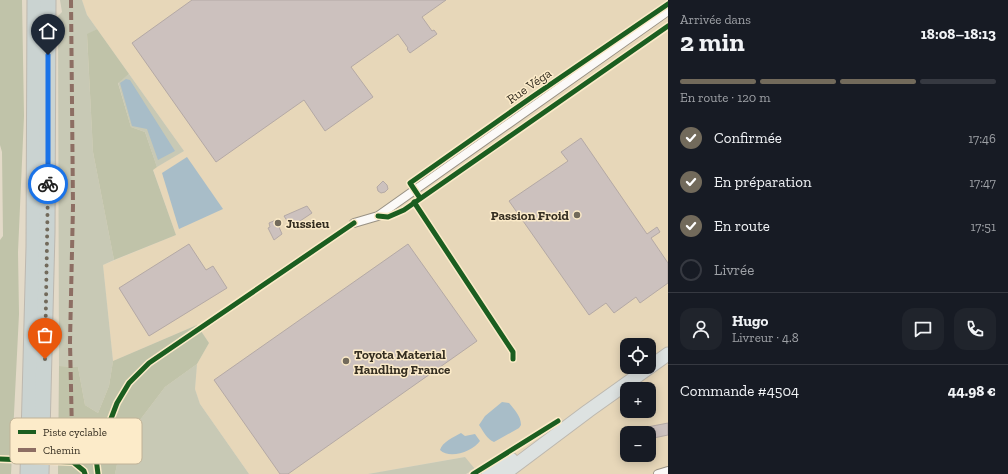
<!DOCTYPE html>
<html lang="fr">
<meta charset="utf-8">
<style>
body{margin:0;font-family:"Zilla Slab",serif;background:#20242c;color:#f1f3f6;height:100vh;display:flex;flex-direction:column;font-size:15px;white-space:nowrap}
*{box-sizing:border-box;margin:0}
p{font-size:13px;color:#9ea1a6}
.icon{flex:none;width:22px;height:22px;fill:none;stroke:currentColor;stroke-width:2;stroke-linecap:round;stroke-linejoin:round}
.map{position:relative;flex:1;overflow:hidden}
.sheet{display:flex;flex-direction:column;background:#171b24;width:340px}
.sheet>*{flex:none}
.buttons{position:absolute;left:620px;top:338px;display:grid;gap:8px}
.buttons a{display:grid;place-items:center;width:36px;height:36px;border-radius:8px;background:#171b24;box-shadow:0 2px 10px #0003;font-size:20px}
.pin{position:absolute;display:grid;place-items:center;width:34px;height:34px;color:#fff;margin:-41px -17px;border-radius:50% 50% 50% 0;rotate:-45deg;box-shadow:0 0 4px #0007}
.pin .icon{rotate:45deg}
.courier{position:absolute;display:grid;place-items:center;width:40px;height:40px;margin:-20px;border:3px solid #1a73e8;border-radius:50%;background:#fff;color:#222;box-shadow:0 1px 5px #0007}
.overview em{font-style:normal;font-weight:700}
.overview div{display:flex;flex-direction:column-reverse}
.overview{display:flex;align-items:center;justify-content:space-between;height:68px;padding:0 12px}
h1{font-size:26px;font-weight:700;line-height:30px}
.bar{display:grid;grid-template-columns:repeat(4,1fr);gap:6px 4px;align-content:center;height:48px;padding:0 12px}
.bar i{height:5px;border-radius:3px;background:#363941}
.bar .active{background:#726a5b}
.bar p{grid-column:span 4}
.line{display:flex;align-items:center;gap:10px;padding:0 12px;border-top:1px solid #363941}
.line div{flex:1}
.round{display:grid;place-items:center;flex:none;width:42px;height:42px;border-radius:12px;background:#20242c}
ol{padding:0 12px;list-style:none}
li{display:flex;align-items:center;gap:12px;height:44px}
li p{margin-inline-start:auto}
li .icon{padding:4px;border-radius:50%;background:#726a5b;color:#fff;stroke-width:4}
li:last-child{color:#9ea1a6}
li i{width:22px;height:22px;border:2px solid #363941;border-radius:50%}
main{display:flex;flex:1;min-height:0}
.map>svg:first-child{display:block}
.built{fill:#e7d7b9;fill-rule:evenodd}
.green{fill:#c8c9b5}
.forest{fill:#c0c3a9}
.water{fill:#a8bdc8}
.building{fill:#ccc1be;stroke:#b4a9a5}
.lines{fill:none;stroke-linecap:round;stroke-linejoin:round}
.street-casing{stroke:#989184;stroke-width:10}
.primary-casing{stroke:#bdb8af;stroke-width:15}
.highway-casing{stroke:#bdb8af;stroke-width:17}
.street{stroke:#fbf9f7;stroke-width:8}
.primary{stroke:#dde2e1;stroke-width:13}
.highway{stroke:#cad3d1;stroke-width:15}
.quiet{stroke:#8d6e63;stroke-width:4;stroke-dasharray:8 4;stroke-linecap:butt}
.cycleway-casing{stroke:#fcebc9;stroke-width:8}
.cycleway{stroke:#1b5e20;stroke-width:5}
.done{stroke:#726a5b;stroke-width:4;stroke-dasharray:0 7.2}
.route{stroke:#1a73e8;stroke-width:5}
.poi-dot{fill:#726a5b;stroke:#fcebc9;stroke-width:1.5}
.labels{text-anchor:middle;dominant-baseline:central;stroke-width:3;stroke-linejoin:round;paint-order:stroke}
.street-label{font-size:13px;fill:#352e21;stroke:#fcebc9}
.poi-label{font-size:13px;font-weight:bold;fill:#352e21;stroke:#fcebc9;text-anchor:start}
.key{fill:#fcebc9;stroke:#c0b297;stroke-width:1}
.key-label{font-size:11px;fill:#352e21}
</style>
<main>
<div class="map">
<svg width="668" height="474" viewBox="0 0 668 474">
<rect width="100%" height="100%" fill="#e3dac8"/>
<path class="built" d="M 82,0 L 668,0 L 668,474 L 479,474 L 464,457 L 368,474 L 249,474 L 200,404 L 195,389 L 197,364 L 209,343 L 197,325 L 113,361 L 103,265 L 176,235 L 153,169 L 184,151 L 87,15 ZM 627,345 L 649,345 L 649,367 L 627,367 ZM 627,389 L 649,389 L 649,411 L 627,411 ZM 627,433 L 649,433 L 649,455 L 627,455 Z"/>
<g class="green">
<path d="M 60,0 L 82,0 L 87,15 L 97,29 L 87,35 L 93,152 L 114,260 L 103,265 L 113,361 L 109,386 L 98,413 L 85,405 L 78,367 L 59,366 L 58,16 L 62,12 Z"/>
<path d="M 129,74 L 184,151 L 157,167 L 145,132 L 131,127 L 118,82 Z"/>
<path d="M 197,364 L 195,389 L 200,404 L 249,474 L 115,474 L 121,445 L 165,387 Z"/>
<path d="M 465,457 L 475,469 L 466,474 L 368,474 Z"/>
</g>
<g class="forest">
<path d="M 0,0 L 22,0 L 24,116 L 18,252 L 19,314 L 11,474 L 0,474 L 0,240 L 3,236 L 2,152 L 0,145 Z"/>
<path d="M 97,29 L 129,74 L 118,83 L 131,127 L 145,132 L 157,167 L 153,170 L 176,235 L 114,260 L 93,152 L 87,34 Z"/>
<path d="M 197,325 L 209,343 L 197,364 L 165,387 L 121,445 L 115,474 L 58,474 L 59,366 L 78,367 L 85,405 L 98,413 L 109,386 L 113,361 Z"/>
</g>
<g class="water">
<path d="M 126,79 L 130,80 L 175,151 L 158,160 L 147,129 L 132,126 L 120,83 Z"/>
<path d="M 187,157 L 223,209 L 179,229 L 162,173 Z"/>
<path d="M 502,402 L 509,403 C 514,409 521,416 521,425 L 519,428 L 494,442 C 487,439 483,431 479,425 L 485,416 Z"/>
<path d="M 461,433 L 465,436 L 475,434 L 480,441 C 473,451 450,460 440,450 C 442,442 454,437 461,433 Z"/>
</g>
<g class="building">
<path d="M 192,0 L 446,0 L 422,17 L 432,31 L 434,30 L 437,34 L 410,53 L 407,49 L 408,48 L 398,34 L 351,67 L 373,97 L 325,131 L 304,100 L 216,162 L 132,43 Z"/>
<path d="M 581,138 L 647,234 L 657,227 L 660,232 L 651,238 L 668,263 L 668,283 L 640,303 L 636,297 L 614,313 L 606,303 L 589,315 L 509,201 L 568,161 L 561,152 Z"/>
<path d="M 383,181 L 387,185 L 388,189 L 385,192 L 381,193 L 378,191 L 377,187 Z"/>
<path d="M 307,206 L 312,213 L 291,227 L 284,216 Z"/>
<path d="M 276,220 L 282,234 L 274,240 L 268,228 L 270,227 L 269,223 Z"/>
<path d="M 189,244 L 206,270 L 213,266 L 227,288 L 149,336 L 119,288 Z"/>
<path d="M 408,244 L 477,341 L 288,474 L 280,474 L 214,380 Z"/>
<path d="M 668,423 L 668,435 L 649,439 L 649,433 L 632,433 L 632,430 Z"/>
</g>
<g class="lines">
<defs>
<g id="street">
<path d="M 354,223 L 378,216 L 668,11"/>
<path d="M 658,474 L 668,471"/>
</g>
<g id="primary">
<path d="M 488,474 L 511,459"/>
<path d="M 504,474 L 588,411 L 668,354"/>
</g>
<g id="highway">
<path d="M 28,474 L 34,247 L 35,0"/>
<path d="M 41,474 L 47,232 L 48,0"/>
</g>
</defs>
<use href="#street" class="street-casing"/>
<use href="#primary" class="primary-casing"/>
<use href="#highway" class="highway-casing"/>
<use href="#street" class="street"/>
<use href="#primary" class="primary"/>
<use href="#highway" class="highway"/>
<path class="quiet" d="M 71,0 L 73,206 L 70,342 L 72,433 L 81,451 L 96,463"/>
<defs>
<g id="cycleway">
<path d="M 420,198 L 410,183 L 532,97 L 668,4"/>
<path d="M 414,202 L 513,352 L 513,359"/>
<path d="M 378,216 L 388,217 L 404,210 L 668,26"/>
<path d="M 0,459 L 73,462 L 84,471 L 85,474"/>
<path d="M 98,474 L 96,458 L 117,403 L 129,383 L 149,363 L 354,223"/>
<path d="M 473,474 L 558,421"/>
</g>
</defs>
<use href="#cycleway" class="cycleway-casing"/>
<use href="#cycleway" class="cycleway"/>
</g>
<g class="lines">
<path class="done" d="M 45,359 L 48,184"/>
<path class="route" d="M 48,184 L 48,55"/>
</g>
<g class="poi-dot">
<circle cx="577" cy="215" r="4"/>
<circle cx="278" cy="223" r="4"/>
<circle cx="346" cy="361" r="4"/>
</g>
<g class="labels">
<g class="street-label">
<text transform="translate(529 86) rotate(-35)">Rue Véga</text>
</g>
<g class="poi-label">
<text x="569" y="215" text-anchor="end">Passion Froid</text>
<text x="286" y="223">Jussieu</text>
<text x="354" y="354">Toyota Material<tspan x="354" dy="15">Handling France</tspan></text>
</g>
</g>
<rect x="10" y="418" width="132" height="46" rx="6" class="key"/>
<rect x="18" y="430" width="18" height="4" fill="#1b5e20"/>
<rect x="18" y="448" width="18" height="4" fill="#8d6e63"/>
<g class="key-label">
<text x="43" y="436">Piste cyclable</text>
<text x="43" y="454">Chemin</text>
</g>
</svg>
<div class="buttons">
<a><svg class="icon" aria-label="locate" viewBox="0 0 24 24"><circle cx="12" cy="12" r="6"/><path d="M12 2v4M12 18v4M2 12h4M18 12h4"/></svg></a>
<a>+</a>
<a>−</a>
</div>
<div class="pin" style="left:45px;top:359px;background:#ea580c"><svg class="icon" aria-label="bag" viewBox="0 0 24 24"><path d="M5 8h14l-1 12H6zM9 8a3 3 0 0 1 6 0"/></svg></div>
<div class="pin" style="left:48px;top:55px;background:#1f2937"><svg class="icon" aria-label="home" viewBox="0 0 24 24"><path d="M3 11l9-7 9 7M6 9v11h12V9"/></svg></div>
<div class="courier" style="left:48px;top:184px"><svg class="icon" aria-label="bike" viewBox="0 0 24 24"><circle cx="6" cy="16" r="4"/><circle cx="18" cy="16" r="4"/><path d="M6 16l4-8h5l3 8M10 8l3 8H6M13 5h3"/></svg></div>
</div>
<section class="sheet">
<div class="overview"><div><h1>2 min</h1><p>Arrivée dans</p></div><em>18:08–18:13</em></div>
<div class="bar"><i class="active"></i><i class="active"></i><i class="active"></i><i></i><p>En route · 120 m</p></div>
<ol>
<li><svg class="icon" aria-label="check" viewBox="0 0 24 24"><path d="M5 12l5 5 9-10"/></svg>Confirmée<p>17:46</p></li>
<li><svg class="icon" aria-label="check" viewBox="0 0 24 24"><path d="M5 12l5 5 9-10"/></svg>En préparation<p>17:47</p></li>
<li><svg class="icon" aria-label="check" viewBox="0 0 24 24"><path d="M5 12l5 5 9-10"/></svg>En route<p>17:51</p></li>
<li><i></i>Livrée</li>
</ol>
<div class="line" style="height:72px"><a class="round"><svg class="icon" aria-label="person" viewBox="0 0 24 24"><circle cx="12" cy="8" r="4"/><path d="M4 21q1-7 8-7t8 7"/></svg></a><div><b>Hugo</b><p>Livreur · 4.8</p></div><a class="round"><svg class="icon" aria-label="chat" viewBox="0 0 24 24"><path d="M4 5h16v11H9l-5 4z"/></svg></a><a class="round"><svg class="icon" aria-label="phone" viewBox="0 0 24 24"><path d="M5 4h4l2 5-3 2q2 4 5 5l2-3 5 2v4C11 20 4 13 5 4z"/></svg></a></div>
<div class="line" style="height:52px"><div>Commande #4504</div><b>44.98 €</b></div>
</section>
</main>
